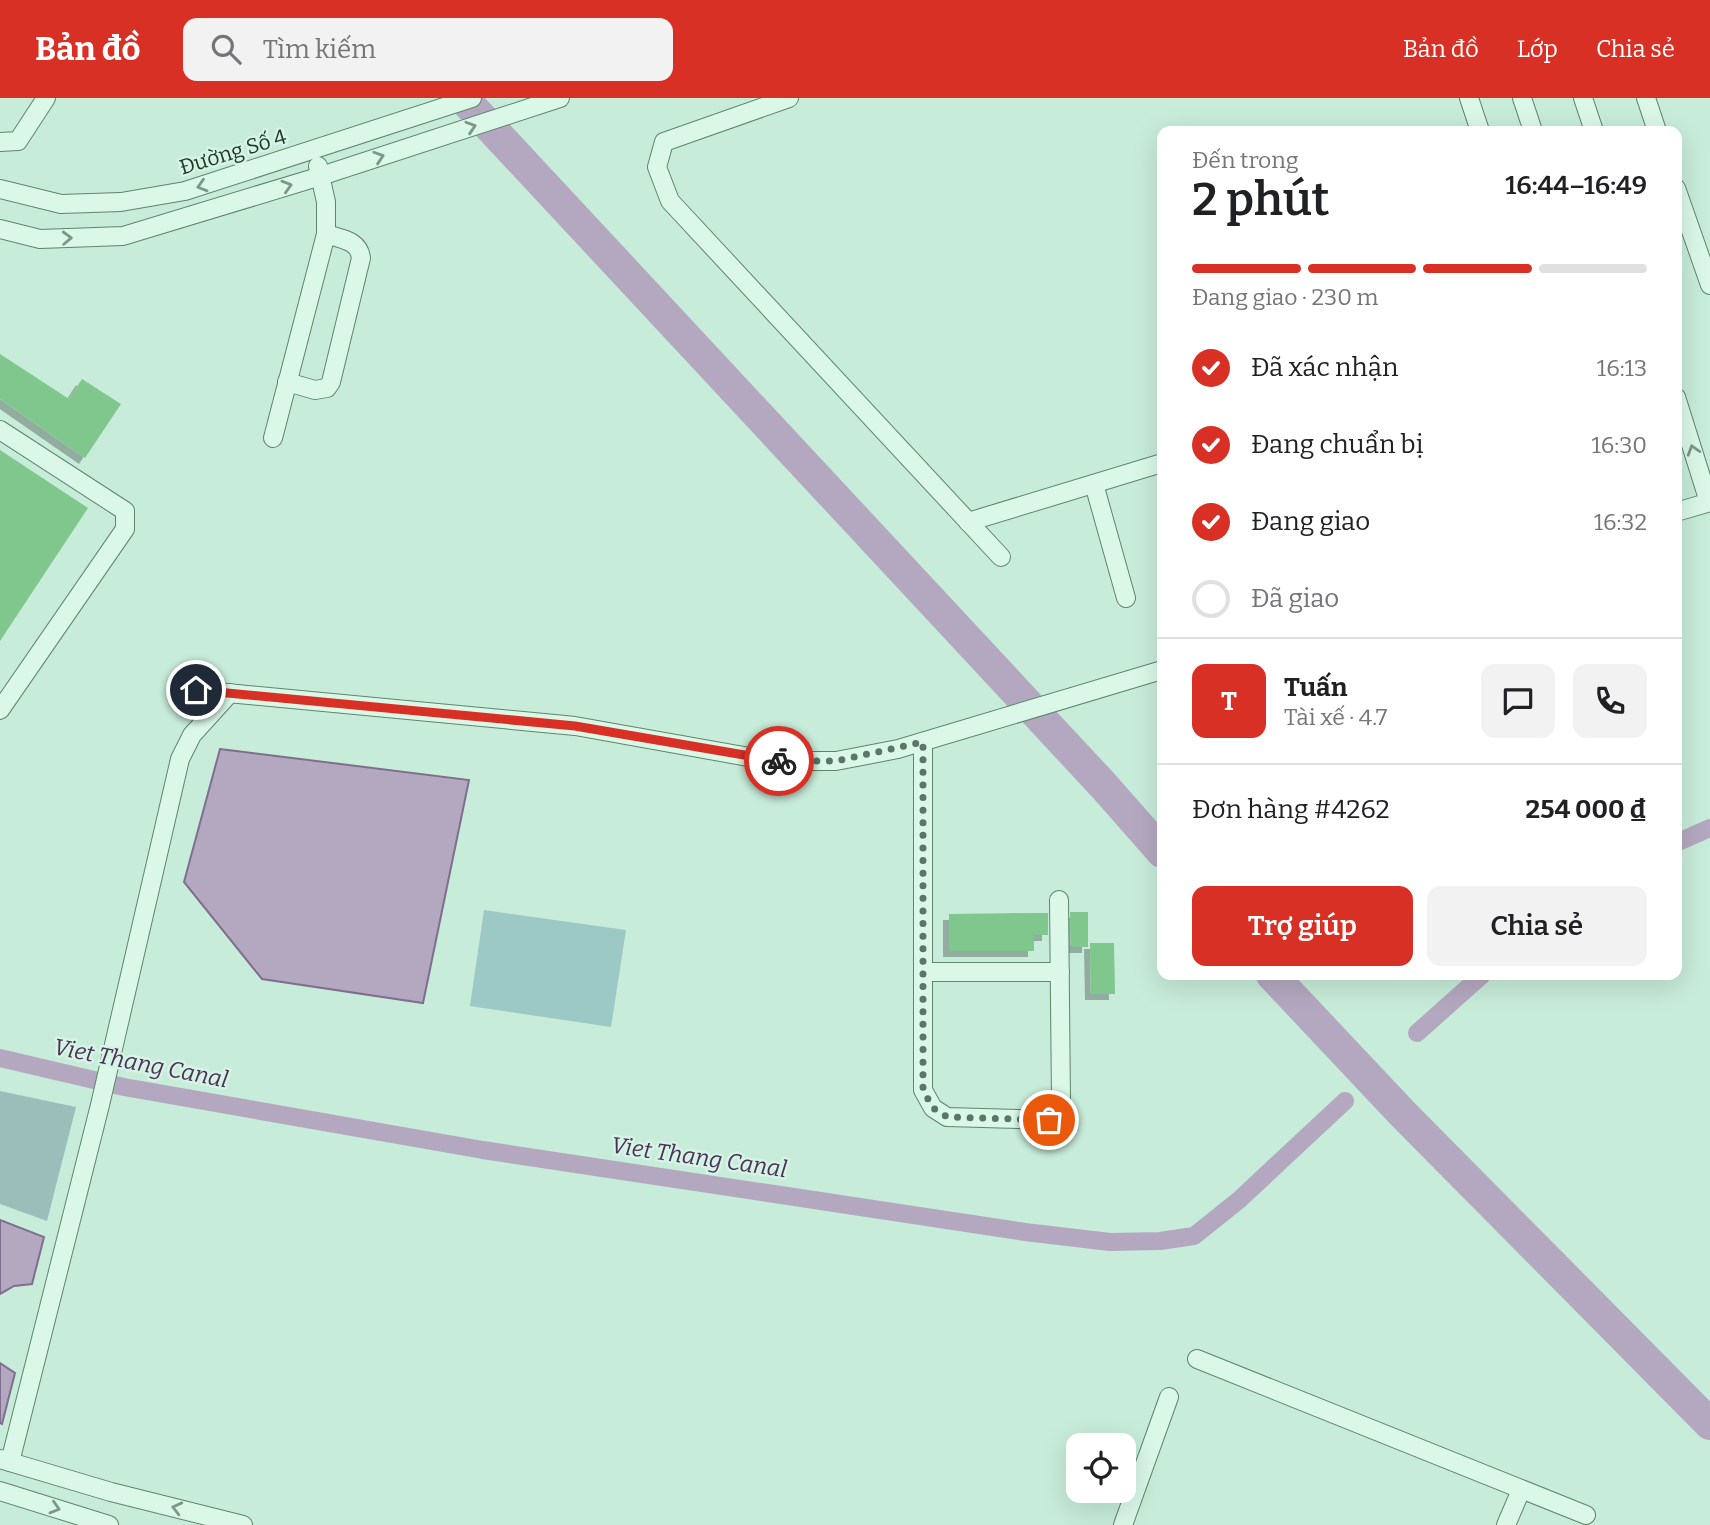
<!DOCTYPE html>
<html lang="vi">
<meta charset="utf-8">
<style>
body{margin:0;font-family:Bitter,serif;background:#f2f2f2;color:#202124;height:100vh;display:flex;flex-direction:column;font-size:26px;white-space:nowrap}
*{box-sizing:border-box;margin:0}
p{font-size:23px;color:#757577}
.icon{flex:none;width:38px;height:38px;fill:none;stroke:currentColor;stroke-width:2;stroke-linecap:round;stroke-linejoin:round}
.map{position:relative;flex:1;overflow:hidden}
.drawer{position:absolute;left:1157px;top:28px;width:525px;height:854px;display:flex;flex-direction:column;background:#fff;border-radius:14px;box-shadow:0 7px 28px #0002}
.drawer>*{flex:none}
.fabs{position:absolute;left:1066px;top:1335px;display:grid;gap:14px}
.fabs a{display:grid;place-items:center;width:70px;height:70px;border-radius:14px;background:#fff;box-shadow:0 7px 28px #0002;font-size:35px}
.pin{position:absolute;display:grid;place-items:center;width:60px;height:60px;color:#fff;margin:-30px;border:4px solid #fff;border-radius:50%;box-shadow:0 2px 7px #0007}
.courier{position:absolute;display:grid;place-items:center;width:70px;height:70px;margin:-35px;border:5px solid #d93025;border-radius:50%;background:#fff;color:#222;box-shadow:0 2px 9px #0007}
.overview em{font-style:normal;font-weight:600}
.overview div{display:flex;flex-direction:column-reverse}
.overview{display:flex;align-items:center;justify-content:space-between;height:119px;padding:0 35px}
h1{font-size:46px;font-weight:600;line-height:52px}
.bar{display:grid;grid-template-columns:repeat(4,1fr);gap:10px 7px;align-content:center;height:84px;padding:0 35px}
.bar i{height:9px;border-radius:5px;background:#e0e0e0}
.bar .current{background:#d93025}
.bar p{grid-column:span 4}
.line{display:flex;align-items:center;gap:18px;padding:0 35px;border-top:2px solid #e0e0e0}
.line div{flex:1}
.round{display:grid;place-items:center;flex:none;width:74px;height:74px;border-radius:14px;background:#f2f2f2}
ol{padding:0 35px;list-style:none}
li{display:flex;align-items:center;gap:21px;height:77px}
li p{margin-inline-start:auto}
li .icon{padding:7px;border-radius:50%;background:#d93025;color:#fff;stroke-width:4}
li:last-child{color:#757577}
li i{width:38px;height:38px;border:4px solid #e0e0e0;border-radius:50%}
.primary-button{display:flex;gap:14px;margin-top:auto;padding:14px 35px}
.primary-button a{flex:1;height:80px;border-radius:14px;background:#d93025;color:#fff;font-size:28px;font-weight:600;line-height:80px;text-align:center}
.primary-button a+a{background:#f2f2f2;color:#202124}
header{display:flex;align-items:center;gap:42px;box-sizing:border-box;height:98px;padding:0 35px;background:#d93025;color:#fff}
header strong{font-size:33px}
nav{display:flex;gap:38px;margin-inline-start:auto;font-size:24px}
.search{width:490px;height:63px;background:#f2f2f2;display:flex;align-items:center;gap:18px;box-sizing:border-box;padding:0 24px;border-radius:14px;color:#757577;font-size:26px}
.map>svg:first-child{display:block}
.green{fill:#9cc9c5}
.cemetery{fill:#9abfbb}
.water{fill:#b4a8c0;stroke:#7f6f8e;stroke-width:2}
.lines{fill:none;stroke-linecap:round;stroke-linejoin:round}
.canal{stroke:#b4a8c0;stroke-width:18}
.river{stroke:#b4a8c0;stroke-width:32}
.building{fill:#80c78d;filter:url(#shadow)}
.minor-casing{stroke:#5e866a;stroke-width:20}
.minor{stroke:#daf7e8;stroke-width:18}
.oneway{stroke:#7d9887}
.done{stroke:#5a7765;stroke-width:7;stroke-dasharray:0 12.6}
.route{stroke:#d93025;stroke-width:9}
.labels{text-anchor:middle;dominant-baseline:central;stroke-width:5;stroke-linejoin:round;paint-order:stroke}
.street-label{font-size:21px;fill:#203826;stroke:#d6f4e5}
.water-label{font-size:23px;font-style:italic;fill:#4c3156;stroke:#d6f4e5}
</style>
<header>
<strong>Bản đồ</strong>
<div class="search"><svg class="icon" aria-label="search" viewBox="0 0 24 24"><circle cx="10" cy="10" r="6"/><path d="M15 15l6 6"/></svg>Tìm kiếm</div>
<nav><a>Bản đồ</a><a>Lớp</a><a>Chia sẻ</a></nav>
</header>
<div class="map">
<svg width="1710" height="1427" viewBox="0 0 1710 1427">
<defs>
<filter id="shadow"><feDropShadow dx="-6" dy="6" stdDeviation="0" flood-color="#0004"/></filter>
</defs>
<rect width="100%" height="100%" fill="#c7ecd9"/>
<path class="green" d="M 484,812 L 626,832 L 611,929 L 470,908 Z"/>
<path class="cemetery" d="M 0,993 L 76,1009 L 47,1123 L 0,1106 Z"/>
<g class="water">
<path d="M 220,651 L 469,682 L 423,905 L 262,881 L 184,784 Z"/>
<path d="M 0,1122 L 44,1139 L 32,1186 L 14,1188 L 0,1196 Z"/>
<path d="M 0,1265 L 15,1275 L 2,1326 L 0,1325 Z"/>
</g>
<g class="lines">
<g class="canal">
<path d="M 1676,745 L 1710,730"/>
<path d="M 1417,935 L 1482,877"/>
<path d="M 0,960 L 124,989 L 483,1052 L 1025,1134 L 1110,1144 L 1160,1143 L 1194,1138 L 1239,1102 L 1345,1003"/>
</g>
<g class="river">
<path d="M 463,0 L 1103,687 L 1162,754"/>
<path d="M 1272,877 L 1402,1015 L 1710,1326"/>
</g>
</g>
<g class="building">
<path d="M 0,256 L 69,301 L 82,281 L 121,306 L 85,360 L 0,301 Z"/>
<path d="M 0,352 L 88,410 L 0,543 Z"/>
<path d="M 1070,814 L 1088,814 L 1088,849 L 1071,849 Z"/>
<path d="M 1034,815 L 1048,815 L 1048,837 L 1034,837 L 1034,853 L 949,853 L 949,816 Z"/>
<path d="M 1090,845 L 1114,845 L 1115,896 L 1091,896 Z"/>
</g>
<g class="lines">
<defs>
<g id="minor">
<path d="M 789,0 L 664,44 L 657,69 L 670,103 L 1001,459"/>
<path d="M 1469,0 L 1480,33"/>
<path d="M 1522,0 L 1533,33"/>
<path d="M 1583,0 L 1594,33"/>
<path d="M 1646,0 L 1657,33"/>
<path d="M 0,44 L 18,43 L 46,0"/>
<path d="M 1676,90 L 1710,187"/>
<path d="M 0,91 L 61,106 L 121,104 L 185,93 L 472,0"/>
<path d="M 0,131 L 40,141 L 123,138 L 321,78 L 560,0"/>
<path d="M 287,284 L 315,292 L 327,290 L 331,284 L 361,160 C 359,142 341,141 326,136"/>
<path d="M 1676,299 L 1709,404"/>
<path d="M 0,332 L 125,413 L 125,431 L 0,612"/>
<path d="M 273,340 L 326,136 L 326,104 L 318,68"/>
<path d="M 1094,386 L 1126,500"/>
<path d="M 1676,414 L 1710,404"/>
<path d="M 968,424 L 1162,365"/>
<path d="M 196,592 L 575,628 L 771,663 L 836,663 L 898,651 L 1162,572"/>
<path d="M 923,644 L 923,992 L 933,1010 L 947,1019 L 1049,1022 L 1057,1017 L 1061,1003 L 1059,802"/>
<path d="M 924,874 L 1060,874"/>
<path d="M 1197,1261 L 1586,1417"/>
<path d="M 0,1361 L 111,1394 L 243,1427"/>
<path d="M 10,1364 L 100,1007 L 180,661 L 192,637 L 230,595"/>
<path d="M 0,1393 L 109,1427"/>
<path d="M 1123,1427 L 1169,1299"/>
<path d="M 1506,1427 L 1521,1392"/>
</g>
</defs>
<use href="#minor" class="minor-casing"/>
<use href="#minor" class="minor"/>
</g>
<defs><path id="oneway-chevron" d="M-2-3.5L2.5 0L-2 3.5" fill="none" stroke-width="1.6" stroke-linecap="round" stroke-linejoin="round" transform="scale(1.75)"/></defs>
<g class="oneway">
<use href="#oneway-chevron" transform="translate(471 29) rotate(-18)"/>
<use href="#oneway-chevron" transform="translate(379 59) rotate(-18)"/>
<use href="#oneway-chevron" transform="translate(202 88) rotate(163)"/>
<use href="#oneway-chevron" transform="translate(287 88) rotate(-17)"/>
<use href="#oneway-chevron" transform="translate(67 140) rotate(-2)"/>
<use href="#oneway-chevron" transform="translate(1693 352) rotate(-107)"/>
<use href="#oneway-chevron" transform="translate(55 1410) rotate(17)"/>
<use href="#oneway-chevron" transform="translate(177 1410) rotate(-166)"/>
</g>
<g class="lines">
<path class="done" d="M 779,663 L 836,663 L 923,644 L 923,992 L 933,1010 L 947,1019 L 1049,1022"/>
<path class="route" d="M 196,592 L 575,628 L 779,663"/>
</g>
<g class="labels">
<g class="street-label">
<text transform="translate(233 54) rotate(-17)">Đường Số 4</text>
</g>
<g class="water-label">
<text transform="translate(141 965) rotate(11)">Viet Thang Canal</text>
<text transform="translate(699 1059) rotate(8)">Viet Thang Canal</text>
</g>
</g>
</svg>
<div class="fabs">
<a><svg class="icon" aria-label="locate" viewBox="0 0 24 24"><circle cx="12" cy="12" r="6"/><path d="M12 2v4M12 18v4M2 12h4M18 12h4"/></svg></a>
</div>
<div class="pin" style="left:1049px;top:1022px;background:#ea580c"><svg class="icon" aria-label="bag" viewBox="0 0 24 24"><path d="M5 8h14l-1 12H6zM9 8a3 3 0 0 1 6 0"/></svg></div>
<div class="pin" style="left:196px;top:592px;background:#1f2937"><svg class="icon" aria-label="home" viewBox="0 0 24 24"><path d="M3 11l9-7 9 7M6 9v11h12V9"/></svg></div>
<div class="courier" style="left:779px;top:663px"><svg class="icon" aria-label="bike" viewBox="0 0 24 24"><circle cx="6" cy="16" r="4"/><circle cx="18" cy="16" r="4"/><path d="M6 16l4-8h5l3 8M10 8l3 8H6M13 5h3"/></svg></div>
<section class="drawer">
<div class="overview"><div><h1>2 phút</h1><p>Đến trong</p></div><em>16:44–16:49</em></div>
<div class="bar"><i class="current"></i><i class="current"></i><i class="current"></i><i></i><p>Đang giao · 230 m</p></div>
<ol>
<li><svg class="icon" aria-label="check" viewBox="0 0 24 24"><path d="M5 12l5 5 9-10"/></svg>Đã xác nhận<p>16:13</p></li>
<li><svg class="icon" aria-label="check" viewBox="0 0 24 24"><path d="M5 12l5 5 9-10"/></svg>Đang chuẩn bị<p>16:30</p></li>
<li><svg class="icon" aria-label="check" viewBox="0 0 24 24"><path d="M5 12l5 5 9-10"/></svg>Đang giao<p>16:32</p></li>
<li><i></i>Đã giao</li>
</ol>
<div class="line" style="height:126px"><b class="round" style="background:#d93025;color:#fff">T</b><div><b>Tuấn</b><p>Tài xế · 4.7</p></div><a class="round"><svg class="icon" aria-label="chat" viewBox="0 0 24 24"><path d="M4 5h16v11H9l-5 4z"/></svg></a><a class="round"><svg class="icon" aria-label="phone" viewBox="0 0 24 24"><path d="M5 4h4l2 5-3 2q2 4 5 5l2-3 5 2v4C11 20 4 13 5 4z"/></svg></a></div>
<div class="line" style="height:91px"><div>Đơn hàng #4262</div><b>254 000 ₫</b></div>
<div class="primary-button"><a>Trợ giúp</a><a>Chia sẻ</a></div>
</section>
</div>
